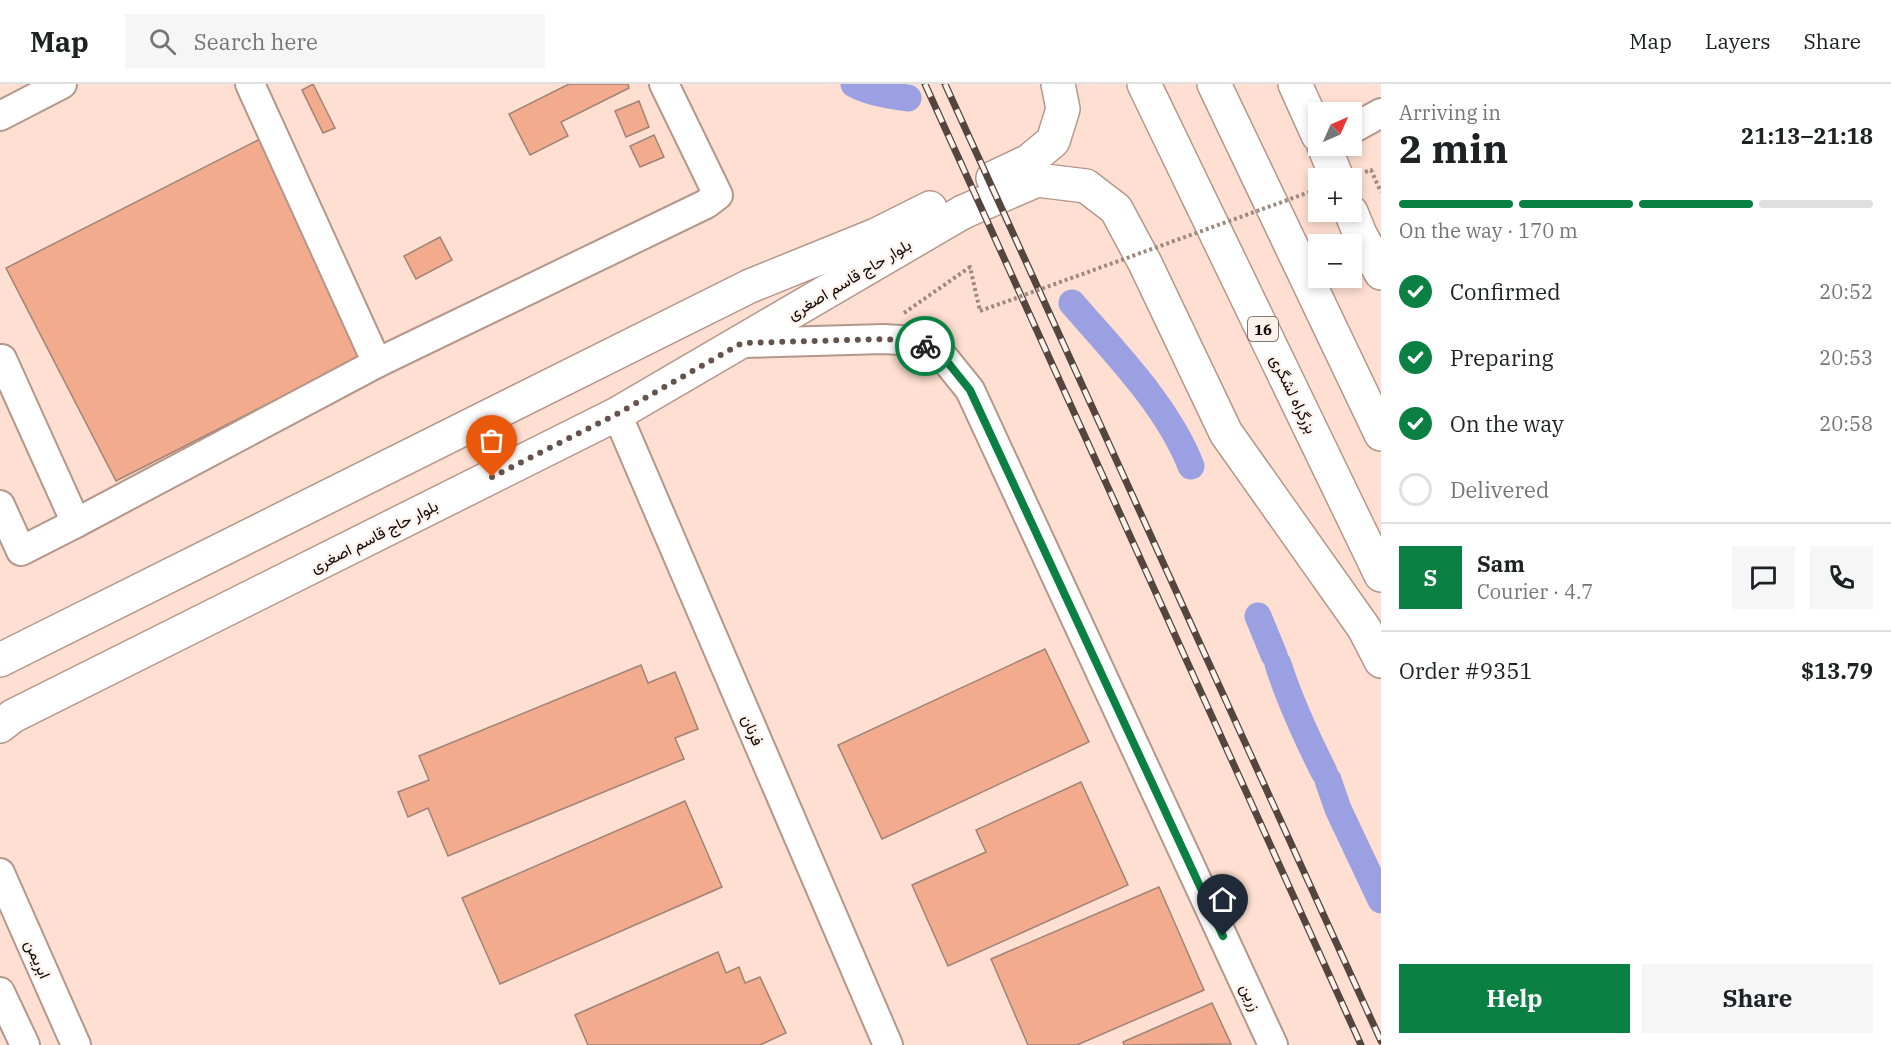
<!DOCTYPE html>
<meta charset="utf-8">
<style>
body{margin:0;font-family:"IBM Plex Serif",Vazirmatn,serif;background:#f6f6f6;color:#202124;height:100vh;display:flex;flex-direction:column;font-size:22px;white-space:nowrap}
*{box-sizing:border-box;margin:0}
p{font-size:20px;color:#757577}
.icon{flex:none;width:33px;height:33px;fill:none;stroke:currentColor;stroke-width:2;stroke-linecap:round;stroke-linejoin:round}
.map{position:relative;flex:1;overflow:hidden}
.drawer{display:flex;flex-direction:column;background:#fff;width:510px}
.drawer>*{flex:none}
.needle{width:39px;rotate:45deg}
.controls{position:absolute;left:1308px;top:18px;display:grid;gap:12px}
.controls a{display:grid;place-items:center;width:54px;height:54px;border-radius:0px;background:#fff;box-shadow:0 3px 9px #0003;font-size:30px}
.pin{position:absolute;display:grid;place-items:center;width:51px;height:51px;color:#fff;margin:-62px -26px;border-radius:50% 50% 50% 0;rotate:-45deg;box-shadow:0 0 6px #0007}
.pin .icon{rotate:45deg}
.courier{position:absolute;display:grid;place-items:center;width:60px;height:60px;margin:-30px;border:4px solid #0b8043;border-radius:50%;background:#fff;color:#222;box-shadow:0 2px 8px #0007}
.summary em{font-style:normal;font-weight:700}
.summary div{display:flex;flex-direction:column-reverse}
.summary{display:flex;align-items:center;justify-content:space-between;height:102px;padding:0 18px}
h1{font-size:39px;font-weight:700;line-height:45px}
.bar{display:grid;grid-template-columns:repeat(4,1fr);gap:9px 6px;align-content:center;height:72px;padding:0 18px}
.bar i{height:8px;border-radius:4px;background:#e0e0e0}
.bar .active{background:#0b8043}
.bar p{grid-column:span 4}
.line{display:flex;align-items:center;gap:15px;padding:0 18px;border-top:2px solid #e0e0e0}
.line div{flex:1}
.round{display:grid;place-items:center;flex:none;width:63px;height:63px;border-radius:0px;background:#f6f6f6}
ol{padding:0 18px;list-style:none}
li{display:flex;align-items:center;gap:18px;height:66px}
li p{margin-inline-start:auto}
li .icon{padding:6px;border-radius:50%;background:#0b8043;color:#fff;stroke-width:4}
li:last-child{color:#757577}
li i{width:33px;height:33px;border:3px solid #e0e0e0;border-radius:50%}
.cta{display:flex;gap:12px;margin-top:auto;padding:12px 18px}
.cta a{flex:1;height:69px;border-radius:0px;background:#0b8043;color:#fff;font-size:24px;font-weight:700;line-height:69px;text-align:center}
.cta a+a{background:#f6f6f6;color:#202124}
header{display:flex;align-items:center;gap:36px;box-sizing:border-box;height:84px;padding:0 30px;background:#fff;border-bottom:2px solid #e0e0e0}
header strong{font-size:28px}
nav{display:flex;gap:33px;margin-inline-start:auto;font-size:21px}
.search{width:420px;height:54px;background:#f6f6f6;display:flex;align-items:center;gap:15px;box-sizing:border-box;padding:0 21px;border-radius:0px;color:#757577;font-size:22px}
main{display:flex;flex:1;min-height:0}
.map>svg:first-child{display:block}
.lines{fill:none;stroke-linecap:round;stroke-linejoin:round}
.canal{stroke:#9aa0e1;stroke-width:27}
.building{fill:#f2ab8c;stroke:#9f8377;stroke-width:1.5}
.minor-casing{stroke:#b4978a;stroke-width:32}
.major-casing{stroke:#b4978a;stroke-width:36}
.highway-casing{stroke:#b4978a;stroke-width:36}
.path{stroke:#9f897f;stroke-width:4;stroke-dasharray:3 3;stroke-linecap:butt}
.minor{stroke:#fff;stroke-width:28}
.major{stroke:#fff;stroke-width:33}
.highway{stroke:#fff;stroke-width:33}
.rail-casing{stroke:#54453e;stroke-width:7}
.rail{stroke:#fdf1eb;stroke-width:4.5;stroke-dasharray:14;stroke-linecap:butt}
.path-bridge{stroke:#9f897f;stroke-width:4;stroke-dasharray:3 3;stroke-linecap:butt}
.done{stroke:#65544c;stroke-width:6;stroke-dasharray:0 10.8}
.route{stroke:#0b8043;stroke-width:8}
.labels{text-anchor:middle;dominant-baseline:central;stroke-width:4.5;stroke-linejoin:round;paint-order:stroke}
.shield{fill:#fdf1eb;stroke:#584f4a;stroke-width:1.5}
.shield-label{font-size:15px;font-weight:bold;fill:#120905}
.street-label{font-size:16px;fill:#120905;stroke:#fdf1eb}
</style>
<header>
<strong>Map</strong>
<div class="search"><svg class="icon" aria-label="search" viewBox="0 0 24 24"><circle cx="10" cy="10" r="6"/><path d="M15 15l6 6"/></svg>Search here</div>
<nav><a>Map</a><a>Layers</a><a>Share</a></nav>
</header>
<main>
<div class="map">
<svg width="1381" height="961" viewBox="0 0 1381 961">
<rect width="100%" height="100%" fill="#fedfd1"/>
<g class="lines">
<g class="canal">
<path d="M 854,0 C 871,9 889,11 908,14"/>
<path d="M 1072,219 C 1115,269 1167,321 1191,382"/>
<path d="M 1258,532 L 1274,571"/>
<path d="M 1278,580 C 1290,618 1306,652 1324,688"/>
<path d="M 1328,696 L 1338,725 L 1381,816"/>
</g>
</g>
<g class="building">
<path d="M 313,0 L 335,44 L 323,49 L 302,6 Z"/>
<path d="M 569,0 L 628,0 L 629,4 L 561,38 L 568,52 L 530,71 L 509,30 Z"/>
<path d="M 639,17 L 649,43 L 626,53 L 615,27 Z"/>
<path d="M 654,51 L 664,73 L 640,83 L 630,62 Z"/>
<path d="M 260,55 L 370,268 L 116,397 L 6,184 Z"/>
<path d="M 440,153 L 452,176 L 416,195 L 404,172 Z"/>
<path d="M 1045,565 L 1089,658 L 882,755 L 838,661 Z"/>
<path d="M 641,581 L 648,599 L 675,588 L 698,645 L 675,654 L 684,675 L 448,772 L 428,724 L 408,733 L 398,708 L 429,696 L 419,672 Z"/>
<path d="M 1081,698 L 1128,801 L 948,882 L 912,801 L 986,768 L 976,746 Z"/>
<path d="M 685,717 L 722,803 L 500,900 L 462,814 Z"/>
<path d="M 1159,803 L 1204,906 L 1077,961 L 1028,961 L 991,875 Z"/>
<path d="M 718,868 L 726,889 L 739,883 L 745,899 L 760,893 L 786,949 L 760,961 L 588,961 L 575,931 Z"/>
<path d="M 1212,919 L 1231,960 L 1124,961 L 1123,958 Z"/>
</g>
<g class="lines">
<defs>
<g id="minor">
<path d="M 250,0 L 377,279"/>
<path d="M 0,32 L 62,0"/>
<path d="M 1352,45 L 1381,29"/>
<path d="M 742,259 L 884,255 L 916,257 L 945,275 L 970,306 L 1273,961"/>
<path d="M 2,275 L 76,439 L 377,279 L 706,120 L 718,111 L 664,0"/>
<path d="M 617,330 L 888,961"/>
<path d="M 0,421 L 21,467 L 76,439"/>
<path d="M 0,789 L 76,961"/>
<path d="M 0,908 L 25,961"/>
</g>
<g id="major">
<path d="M 1295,0 L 1318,51"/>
<path d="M 1324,62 L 1337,94"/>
<path d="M 1351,128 L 1360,150 L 1381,189"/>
<path d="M 0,576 L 750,202 L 876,151 L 930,124"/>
<path d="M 0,642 L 13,632 L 617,330 L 963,128"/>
</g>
<g id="highway">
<path d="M 1144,0 L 1381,491"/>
<path d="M 1214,0 L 1381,350"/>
<path d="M 993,94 L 1029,77 L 1053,57 L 1063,25 L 1058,0"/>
<path d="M 963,128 L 1037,96 L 1086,102 L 1116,125 L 1145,179 L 1226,349 L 1364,544 L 1381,577"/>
</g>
</defs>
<use href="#minor" class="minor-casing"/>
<use href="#major" class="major-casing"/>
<use href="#highway" class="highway-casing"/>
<g class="path">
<path d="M 1365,88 L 1371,86 L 1381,108"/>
<path d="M 904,229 L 970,183 L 980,227"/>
</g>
<use href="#minor" class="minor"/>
<use href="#major" class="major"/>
<use href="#highway" class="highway"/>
<defs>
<g id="rail">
<path d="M 925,0 L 1361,961"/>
<path d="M 945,0 L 1381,957"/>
</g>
</defs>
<use href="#rail" class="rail-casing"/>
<use href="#rail" class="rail"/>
<path class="path-bridge" d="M 980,227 L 1318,105"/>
</g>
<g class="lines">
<path class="done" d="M 492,393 L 617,330 L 742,259 L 884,255 L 916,257 L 925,262"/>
<path class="route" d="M 925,262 L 945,275 L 970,306 L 1223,852"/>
</g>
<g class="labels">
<rect class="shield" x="1248" y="233" width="30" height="24" rx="4.5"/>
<g class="shield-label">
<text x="1263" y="245">16</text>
</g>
<g class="street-label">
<text transform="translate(849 195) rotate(-31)">بلوار حاج قاسم اصغری</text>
<text transform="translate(1294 310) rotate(64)">بزرگراه لشگری</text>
<text transform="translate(374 452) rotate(-27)">بلوار حاج قاسم اصغری</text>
<text transform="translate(753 646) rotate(67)">فرنان</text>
<text transform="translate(38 875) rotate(66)">ابریمن</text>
<text transform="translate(1251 913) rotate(65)">زرین</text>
</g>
</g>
</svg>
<div class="controls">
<a><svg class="needle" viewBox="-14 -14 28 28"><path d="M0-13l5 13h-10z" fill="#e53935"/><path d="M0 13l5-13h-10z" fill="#757577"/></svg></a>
<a>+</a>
<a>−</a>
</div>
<div class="pin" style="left:492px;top:393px;background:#ea580c"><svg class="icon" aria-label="bag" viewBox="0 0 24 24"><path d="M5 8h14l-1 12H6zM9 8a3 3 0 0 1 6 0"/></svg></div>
<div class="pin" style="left:1223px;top:852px;background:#1f2937"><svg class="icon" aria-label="home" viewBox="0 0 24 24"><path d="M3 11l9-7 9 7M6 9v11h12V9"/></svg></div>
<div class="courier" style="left:925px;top:262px"><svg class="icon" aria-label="bike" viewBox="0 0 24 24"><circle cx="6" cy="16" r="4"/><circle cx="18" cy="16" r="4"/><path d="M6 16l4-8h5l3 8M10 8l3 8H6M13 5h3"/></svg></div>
</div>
<section class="drawer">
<div class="summary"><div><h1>2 min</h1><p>Arriving in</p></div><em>21:13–21:18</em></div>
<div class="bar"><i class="active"></i><i class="active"></i><i class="active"></i><i></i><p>On the way · 170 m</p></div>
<ol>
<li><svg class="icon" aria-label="check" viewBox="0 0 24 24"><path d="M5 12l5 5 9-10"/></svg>Confirmed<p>20:52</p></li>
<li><svg class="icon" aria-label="check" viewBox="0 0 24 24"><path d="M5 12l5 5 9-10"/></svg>Preparing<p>20:53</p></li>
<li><svg class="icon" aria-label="check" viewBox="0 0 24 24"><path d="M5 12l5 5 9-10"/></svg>On the way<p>20:58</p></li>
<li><i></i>Delivered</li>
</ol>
<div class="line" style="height:108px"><b class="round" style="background:#0b8043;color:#fff">S</b><div><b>Sam</b><p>Courier · 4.7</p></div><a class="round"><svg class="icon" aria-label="chat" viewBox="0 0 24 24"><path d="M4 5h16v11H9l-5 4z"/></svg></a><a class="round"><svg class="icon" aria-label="phone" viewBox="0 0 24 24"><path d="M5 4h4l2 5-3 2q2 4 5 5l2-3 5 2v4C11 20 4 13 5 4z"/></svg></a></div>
<div class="line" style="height:78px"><div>Order #9351</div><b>$13.79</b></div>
<div class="cta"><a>Help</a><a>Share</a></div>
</section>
</main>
